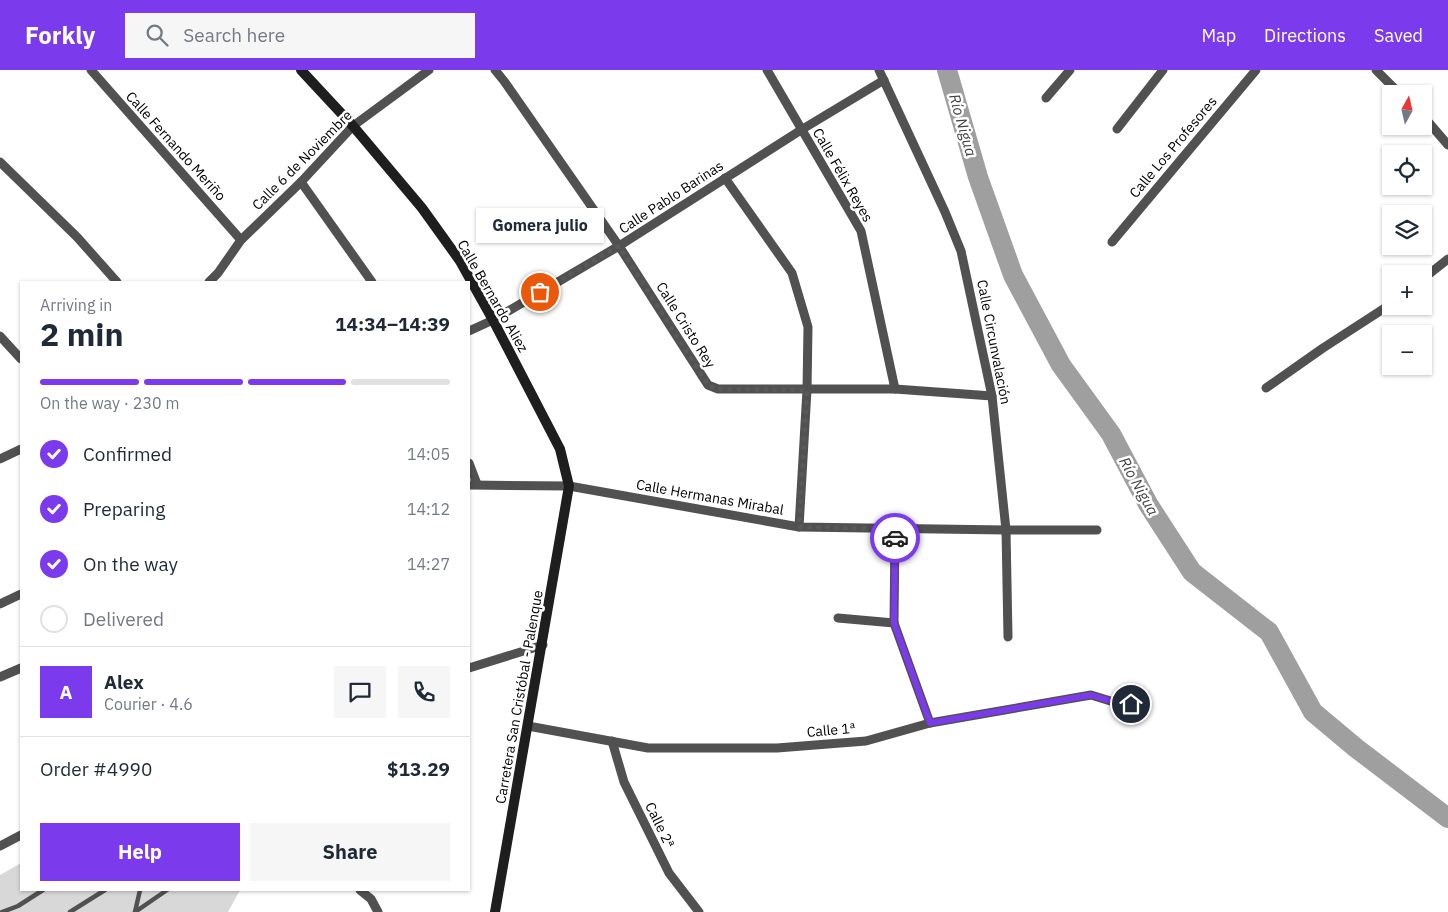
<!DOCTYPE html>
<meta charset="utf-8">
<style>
body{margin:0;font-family:"IBM Plex Sans",sans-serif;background:#f6f6f7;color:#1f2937;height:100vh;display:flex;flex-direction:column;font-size:19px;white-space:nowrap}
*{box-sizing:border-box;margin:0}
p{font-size:16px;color:#747a83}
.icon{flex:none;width:28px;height:28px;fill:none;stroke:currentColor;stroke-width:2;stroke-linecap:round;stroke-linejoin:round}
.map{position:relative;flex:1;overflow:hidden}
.panel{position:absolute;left:20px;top:211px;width:450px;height:610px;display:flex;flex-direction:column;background:#fff;border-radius:0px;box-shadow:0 1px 4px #0004}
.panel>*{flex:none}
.needle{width:32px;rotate:8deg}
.controls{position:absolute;left:1382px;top:15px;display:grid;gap:10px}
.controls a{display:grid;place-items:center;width:50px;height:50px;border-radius:0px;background:#fff;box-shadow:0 1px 4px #0004;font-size:25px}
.pin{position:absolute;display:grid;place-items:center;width:42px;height:42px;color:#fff;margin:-21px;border:2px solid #fff;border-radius:50%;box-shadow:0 1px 5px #0007}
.courier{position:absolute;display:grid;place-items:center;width:50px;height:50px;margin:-25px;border:4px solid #7c3aed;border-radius:50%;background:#fff;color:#222;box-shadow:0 1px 6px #0007}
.bubble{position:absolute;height:35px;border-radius:0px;background:#fff;box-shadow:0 1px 4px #0004;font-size:16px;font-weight:800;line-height:35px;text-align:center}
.summary em{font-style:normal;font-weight:800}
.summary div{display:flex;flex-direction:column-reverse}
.summary{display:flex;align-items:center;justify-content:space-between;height:85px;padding:0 20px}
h1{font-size:32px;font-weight:800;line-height:38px}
.bar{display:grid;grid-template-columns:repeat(4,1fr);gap:8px 5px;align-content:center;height:60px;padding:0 20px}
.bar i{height:6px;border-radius:4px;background:#e0e1e3}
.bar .on{background:#7c3aed}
.bar p{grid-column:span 4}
.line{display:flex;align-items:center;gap:12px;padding:0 20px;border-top:1px solid #e0e1e3}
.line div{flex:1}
.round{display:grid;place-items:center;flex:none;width:52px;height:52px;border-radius:0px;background:#f6f6f7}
ol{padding:0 20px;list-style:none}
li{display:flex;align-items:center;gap:15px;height:55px}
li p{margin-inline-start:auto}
li .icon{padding:5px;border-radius:50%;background:#7c3aed;color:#fff;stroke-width:4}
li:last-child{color:#747a83}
li i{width:28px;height:28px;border:2px solid #e0e1e3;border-radius:50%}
.primary-button{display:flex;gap:10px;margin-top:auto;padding:10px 20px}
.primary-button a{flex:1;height:58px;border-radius:0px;background:#7c3aed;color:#fff;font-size:20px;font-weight:800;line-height:58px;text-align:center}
.primary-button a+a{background:#f6f6f7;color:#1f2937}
header{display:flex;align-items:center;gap:30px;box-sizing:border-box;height:70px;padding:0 25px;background:#7c3aed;color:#fff}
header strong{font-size:24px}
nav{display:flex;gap:28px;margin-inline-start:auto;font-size:18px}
.search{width:350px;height:45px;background:#f6f6f7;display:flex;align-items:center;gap:12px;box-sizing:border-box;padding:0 18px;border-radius:0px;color:#747a83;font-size:19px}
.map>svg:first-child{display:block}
.green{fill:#d8d8d8}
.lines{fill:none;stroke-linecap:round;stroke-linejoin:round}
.river{stroke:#9f9f9f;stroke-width:20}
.lane{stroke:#515151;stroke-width:4.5}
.street{stroke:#515151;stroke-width:9}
.secondary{stroke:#1e1e1e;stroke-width:10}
.done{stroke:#595959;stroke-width:5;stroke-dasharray:0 9}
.route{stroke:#7c3aed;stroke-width:6}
.labels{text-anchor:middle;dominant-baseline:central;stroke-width:5;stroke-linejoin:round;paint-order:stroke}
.street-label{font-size:14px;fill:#000;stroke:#fff}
.water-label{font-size:15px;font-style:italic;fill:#404040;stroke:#fff}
</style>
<header>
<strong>Forkly</strong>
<div class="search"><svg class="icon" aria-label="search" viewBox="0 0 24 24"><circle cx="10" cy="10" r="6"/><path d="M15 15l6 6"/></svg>Search here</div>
<nav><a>Map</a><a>Directions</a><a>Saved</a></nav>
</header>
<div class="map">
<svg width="1448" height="842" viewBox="0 0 1448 842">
<rect width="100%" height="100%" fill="#fff"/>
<path class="green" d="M 21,793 L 21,820 L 240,820 L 228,842 L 0,842 L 0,805 Z"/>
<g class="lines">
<path class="river" d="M 947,0 L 978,107 L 1013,205 L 1061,295 L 1111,364 L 1148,434 L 1192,502 L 1269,562 L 1313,642 L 1356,678 L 1448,748"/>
<g class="lane">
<path d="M 2,842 L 18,836 L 43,820"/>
<path d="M 70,842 L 105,820"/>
<path d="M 135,842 L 167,820"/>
<path d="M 135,842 L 140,820"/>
</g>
<g class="street">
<path d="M 91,0 L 241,170"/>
<path d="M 495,0 L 504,11 L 619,176 L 708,315 L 718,319 L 895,319 L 992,326"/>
<path d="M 767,0 L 861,161 L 895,319"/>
<path d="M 879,0 L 945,142 L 961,181 L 992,326 L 1006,460 L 1008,567"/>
<path d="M 1376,0 L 1400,24"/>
<path d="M 1046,28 L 1070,0"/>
<path d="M 1424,47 L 1448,75"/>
<path d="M 1117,59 L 1163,0"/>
<path d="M 0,92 L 77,167 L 117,212"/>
<path d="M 725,108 L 792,203 L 808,257 L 807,320 L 799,457"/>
<path d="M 301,112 L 372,212"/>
<path d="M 1112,172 L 1256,0"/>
<path d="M 1424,208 L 1448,189"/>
<path d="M 209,212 L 218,203 L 241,170 L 301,112 L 353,56 L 429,0"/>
<path d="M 469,261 L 493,250 L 619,176 L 801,60 L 884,10"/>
<path d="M 0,266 L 21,289"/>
<path d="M 1266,318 L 1323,278 L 1391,234"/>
<path d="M 0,389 L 21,379"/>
<path d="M 469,393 L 477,414"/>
<path d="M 469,415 L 569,416 L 799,457 L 1006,460 L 1097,460"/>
<path d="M 895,459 L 894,553 L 930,653"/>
<path d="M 0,534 L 21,524"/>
<path d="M 838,548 L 894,553"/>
<path d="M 469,598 L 543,575"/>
<path d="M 0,607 L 21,598"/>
<path d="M 528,656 L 648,678 L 777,678 L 866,671 L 930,653 L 1091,625 L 1117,633 L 1131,634"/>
<path d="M 612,671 L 624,712 L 669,803 L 699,842"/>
<path d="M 0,776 L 21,765"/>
<path d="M 360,820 L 371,829 L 378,842"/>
</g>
<path class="secondary" d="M 301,0 L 353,56 L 422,138 L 460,191 L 493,250 L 560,379 L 569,416 L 495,842"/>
</g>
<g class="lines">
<path class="done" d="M 540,222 L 619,176 L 708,315 L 718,319 L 807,320 L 799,457 L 895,459 L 895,468"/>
<path class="route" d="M 895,468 L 894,553 L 930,653 L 1091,625 L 1117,633 L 1131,634"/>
</g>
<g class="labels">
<g class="street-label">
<text transform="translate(176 76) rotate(48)">Calle Fernando Meriño</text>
<text transform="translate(1173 77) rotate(-50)">Calle Los Profesores</text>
<text transform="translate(302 90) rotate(-45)">Calle 6 de Noviembre</text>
<text transform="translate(843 105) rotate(60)">Calle Félix Reyes</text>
<text transform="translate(671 127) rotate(-33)">Calle Pablo Barinas</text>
<text transform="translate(493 226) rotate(60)">Calle Bernardo Aliez</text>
<text transform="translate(686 255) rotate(58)">Calle Cristo Rey</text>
<text transform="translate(994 272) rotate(79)">Calle Circunvalación</text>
<text transform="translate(710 427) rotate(10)">Calle Hermanas Mirabal</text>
<text transform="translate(519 627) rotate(-80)">Carretera San Cristóbal - Palenque</text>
<text transform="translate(831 660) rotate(-5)">Calle 1ª</text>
<text transform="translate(660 755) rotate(64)">Calle 2ª</text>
</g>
<g class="water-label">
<text transform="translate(963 55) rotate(74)">Río Nigua</text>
<text transform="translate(1139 416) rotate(61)">Río Nigua</text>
</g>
</g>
</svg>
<div class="controls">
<a><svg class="needle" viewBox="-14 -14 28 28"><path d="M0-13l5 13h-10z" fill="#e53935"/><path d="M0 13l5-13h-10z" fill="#747a83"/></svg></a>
<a><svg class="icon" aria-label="locate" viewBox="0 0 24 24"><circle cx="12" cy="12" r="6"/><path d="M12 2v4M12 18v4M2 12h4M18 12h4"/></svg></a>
<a><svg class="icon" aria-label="layers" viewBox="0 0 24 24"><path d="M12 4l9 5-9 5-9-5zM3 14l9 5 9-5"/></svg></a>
<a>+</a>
<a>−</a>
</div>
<div class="pin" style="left:540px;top:222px;background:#ea580c"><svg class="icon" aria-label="bag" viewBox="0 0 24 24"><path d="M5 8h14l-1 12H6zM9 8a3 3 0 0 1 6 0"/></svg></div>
<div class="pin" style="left:1131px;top:634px;background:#1f2937"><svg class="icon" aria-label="home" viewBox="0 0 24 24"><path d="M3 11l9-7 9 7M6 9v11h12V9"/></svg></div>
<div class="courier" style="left:895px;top:468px"><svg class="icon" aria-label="car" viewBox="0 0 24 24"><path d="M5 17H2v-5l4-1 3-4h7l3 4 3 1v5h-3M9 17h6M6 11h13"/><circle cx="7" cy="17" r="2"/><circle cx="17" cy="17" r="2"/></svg></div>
<div class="bubble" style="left:476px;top:138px;width:128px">Gomera julio</div>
<section class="panel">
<div class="summary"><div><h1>2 min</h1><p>Arriving in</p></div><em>14:34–14:39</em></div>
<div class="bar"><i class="on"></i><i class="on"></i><i class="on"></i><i></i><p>On the way · 230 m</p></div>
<ol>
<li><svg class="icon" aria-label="check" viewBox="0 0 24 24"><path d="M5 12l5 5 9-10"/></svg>Confirmed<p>14:05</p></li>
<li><svg class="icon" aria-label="check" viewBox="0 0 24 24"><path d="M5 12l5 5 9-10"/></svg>Preparing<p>14:12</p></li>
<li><svg class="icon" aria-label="check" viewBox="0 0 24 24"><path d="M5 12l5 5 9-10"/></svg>On the way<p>14:27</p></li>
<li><i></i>Delivered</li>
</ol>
<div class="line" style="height:90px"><b class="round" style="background:#7c3aed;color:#fff">A</b><div><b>Alex</b><p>Courier · 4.6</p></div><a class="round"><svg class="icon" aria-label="chat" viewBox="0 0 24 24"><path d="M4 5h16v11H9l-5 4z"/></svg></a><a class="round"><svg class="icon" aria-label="phone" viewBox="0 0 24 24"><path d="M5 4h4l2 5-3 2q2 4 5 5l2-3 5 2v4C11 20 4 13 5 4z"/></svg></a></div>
<div class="line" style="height:65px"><div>Order #4990</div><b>$13.29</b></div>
<div class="primary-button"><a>Help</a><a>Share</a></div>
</section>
</div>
